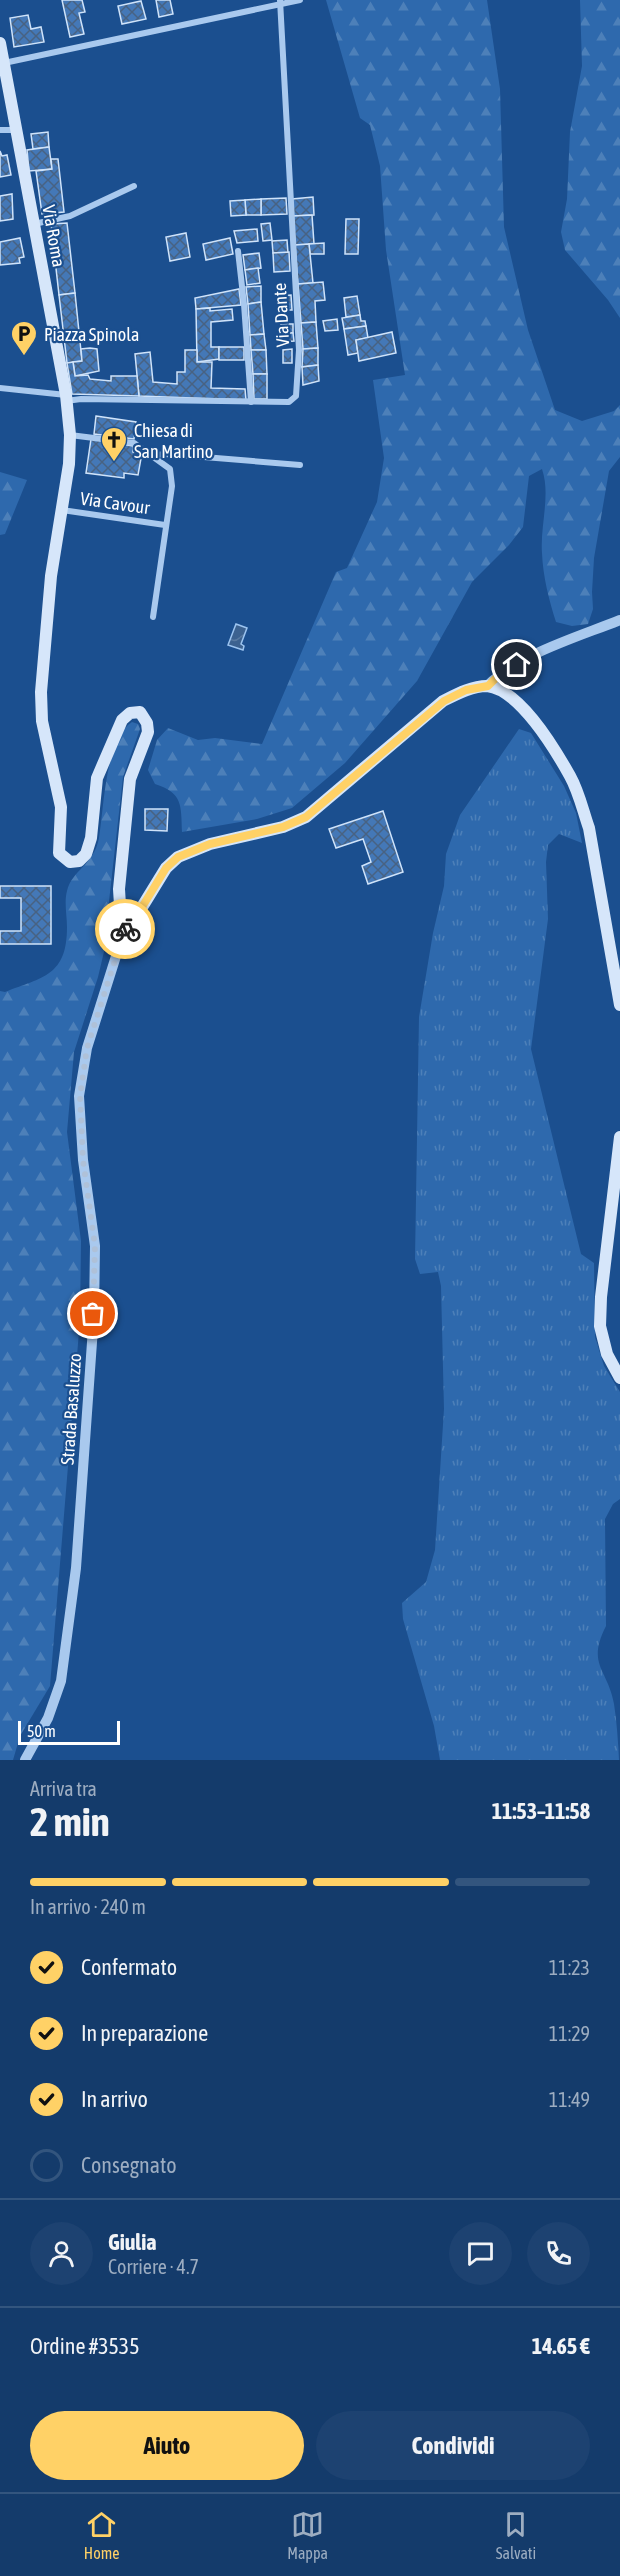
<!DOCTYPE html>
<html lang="it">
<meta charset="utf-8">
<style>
body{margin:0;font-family:"Asap Condensed",sans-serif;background:#1d4271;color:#f1f3f6;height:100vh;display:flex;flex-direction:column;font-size:22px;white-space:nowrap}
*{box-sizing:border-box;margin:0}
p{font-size:20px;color:#9dadc1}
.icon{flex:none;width:33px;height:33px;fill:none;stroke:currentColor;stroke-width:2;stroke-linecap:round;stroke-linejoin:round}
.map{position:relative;height:1760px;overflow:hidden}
.drawer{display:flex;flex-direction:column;background:#143b6b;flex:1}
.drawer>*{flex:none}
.scale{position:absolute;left:18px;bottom:15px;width:102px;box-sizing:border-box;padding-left:6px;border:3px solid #fff;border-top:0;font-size:16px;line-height:21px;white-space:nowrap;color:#fff;-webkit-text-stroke:4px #1b4f8f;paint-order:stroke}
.pin{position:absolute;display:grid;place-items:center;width:51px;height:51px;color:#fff;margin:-26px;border:3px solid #fff;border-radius:50%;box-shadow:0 2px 6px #0007}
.courier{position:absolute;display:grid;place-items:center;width:60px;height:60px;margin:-30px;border:4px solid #ffd166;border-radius:50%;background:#fff;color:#222;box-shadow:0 2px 8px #0007}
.overview em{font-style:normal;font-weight:700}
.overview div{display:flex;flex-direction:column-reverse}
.overview{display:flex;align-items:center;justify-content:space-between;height:102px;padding:0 30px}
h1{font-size:39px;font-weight:700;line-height:45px}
.bar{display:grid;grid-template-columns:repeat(4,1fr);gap:9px 6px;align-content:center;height:72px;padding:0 30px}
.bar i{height:8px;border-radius:4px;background:#33557e}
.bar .selected{background:#ffd166}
.bar p{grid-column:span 4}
.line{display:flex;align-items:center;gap:15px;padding:0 30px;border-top:2px solid #33557e}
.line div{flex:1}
.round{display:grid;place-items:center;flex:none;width:63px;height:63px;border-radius:32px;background:#1d4271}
ol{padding:0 30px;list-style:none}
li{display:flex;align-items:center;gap:18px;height:66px}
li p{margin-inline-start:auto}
li .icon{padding:6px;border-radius:50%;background:#ffd166;color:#111;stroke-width:4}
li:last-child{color:#9dadc1}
li i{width:33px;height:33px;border:3px solid #33557e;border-radius:50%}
.cta{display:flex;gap:12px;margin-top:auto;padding:12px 30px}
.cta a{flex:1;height:69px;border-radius:36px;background:#ffd166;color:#111;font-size:24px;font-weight:700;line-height:69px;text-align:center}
.cta a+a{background:#1d4271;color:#f1f3f6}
.tab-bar{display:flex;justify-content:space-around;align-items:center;height:84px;border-top:2px solid #33557e;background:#143b6b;font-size:16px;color:#9dadc1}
.tab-bar a{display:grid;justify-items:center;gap:3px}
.tab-bar .selected{color:#ffd166}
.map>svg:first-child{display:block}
.grass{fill:url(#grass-tufts)}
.forest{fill:url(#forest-firs)}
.water{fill:url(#water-waves);stroke:#9cc4f0;stroke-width:1.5}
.building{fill:url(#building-cross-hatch);stroke:#cfe3fa;stroke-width:1.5}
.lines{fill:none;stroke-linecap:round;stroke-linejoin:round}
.minor{stroke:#a9c9ee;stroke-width:6}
.tertiary{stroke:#a9c9ee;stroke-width:10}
.secondary{stroke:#d6e6fa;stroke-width:12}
.done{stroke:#afc1d8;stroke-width:6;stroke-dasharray:0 10.8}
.route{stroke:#ffd166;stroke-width:8}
.labels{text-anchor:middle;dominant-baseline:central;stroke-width:4.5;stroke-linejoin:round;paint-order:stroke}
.street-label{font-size:18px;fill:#fff;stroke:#1b4f8f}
.poi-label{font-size:18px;fill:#fff;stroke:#1b4f8f;text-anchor:start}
</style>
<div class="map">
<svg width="620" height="1760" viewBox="0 0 620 1760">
<defs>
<pattern id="grass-tufts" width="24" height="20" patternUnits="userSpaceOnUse" patternTransform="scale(1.5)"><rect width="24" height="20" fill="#2e69ad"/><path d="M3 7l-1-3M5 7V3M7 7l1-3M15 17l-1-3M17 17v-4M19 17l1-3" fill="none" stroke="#4d80b9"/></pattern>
<pattern id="forest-firs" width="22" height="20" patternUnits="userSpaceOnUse" patternTransform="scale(1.5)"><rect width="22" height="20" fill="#2e69ad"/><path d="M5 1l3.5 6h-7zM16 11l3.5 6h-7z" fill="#4d80b9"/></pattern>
<pattern id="water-waves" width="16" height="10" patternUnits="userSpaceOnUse" patternTransform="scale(1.5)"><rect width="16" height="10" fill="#3c6290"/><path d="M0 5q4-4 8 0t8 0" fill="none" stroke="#597aa1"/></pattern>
<pattern id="building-cross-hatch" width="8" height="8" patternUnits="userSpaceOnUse" patternTransform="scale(1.5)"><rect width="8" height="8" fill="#4478b7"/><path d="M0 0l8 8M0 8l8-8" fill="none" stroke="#486282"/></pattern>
</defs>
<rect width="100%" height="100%" fill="#1b4f8f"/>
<path class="grass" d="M 519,729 L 531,733 L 564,786 L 576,813 L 582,843 L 559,834 L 548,845 L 546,862 L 548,919 L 531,1049 L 581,1254 L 594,1263 L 595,1337 L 604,1366 L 620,1392 L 620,1499 L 613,1504 L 605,1519 L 606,1626 C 586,1665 608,1669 614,1704 C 617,1723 618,1742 619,1760 L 440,1760 L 434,1726 L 403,1619 L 402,1603 L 426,1582 L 435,1550 L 444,1409 L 441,1286 L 438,1272 L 420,1274 L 415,1259 L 419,1017 L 433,933 L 444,886 L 446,854 L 460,815 Z"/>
<g class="forest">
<path d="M 326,0 L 487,0 L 500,89 L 504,227 L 528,330 L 555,410 L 582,421 L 614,411 L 620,405 L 620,457 L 609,471 L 594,558 L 592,592 L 593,609 L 588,624 L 572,626 L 556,622 C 549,600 543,577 542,553 C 540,525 551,495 542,469 L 529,476 L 523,527 L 509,545 L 472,582 L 417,681 L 345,763 L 292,808 L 257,819 L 182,832 C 181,805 183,793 155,784 L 148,770 L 157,740 L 168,728 L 198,740 L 215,738 L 262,744 L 336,572 L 347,568 L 377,502 L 384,458 L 373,380 L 405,375 L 386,250 L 380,166 L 370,125 L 360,118 Z"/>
<path d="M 580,0 L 620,0 L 620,318 L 608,300 L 565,250 L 561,232 L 567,199 L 570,132 L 582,66 Z"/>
<path d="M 0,472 L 27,480 L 5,534 L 0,535 Z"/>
<path d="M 132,722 L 138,724 L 140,729 L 123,777 L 108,910 L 112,918 L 98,977 L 74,1052 L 67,1132 L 81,1241 L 80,1319 L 50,1686 L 20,1736 L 13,1760 L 0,1760 L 0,991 L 5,992 C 43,977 67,976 67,927 C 67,916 64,902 67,891 C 72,870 94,865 99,838 C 104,809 105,739 132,722 Z"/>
</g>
<path class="water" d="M 236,624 L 247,628 L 241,644 L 244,646 L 243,650 L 228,645 Z"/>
<g class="building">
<path d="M 62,0 L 82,0 L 85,12 L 79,13 L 84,34 L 70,37 Z"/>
<path d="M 156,0 L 170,0 L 173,14 L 159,17 Z"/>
<path d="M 141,1 L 146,19 L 122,24 L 118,6 Z"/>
<path d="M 28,15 L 31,29 L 41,27 L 44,42 L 14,47 L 10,18 Z"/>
<path d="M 48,132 L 49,147 L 33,149 L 31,134 Z"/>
<path d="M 49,147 L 52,169 L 29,171 L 27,150 Z"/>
<path d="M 0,151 L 2,156 L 7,155 L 11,175 L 0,177 Z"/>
<path d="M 51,159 L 58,159 L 64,212 L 42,214 L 36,171 L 52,169 Z"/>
<path d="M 12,194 L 13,219 L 0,221 L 0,196 Z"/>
<path d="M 313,197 L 314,215 L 293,216 L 292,199 Z"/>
<path d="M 286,198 L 287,214 L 261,215 L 261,199 Z"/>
<path d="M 261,199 L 261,215 L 246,215 L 245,200 Z"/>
<path d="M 245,200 L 246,215 L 231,216 L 230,201 Z"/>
<path d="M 312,215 L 314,244 L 295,245 L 293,216 Z"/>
<path d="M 346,219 L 359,219 L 358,254 L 345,254 Z"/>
<path d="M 67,223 L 75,293 L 59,295 L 51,224 Z"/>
<path d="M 270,223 L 272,240 L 263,241 L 261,224 Z"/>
<path d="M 257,229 L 258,241 L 237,243 L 234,231 Z"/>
<path d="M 186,233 L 190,257 L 170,261 L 166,237 Z"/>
<path d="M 20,238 L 24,257 L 19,258 L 20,263 L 0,265 L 0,242 Z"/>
<path d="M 230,238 L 233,254 L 206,260 L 203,244 Z"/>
<path d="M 287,240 L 288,253 L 273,253 L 272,241 Z"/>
<path d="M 324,243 L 324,254 L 310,254 L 309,244 Z"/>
<path d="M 309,244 L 313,283 L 298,284 L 295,245 Z"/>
<path d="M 289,252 L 290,271 L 274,272 L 273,253 Z"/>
<path d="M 259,253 L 261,268 L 245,270 L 243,255 Z"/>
<path d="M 258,268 L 260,283 L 247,285 L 245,270 Z"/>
<path d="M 323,282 L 325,300 L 315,301 L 316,322 L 301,323 L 298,284 Z"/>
<path d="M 261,286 L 261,302 L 248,304 L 246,287 Z"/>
<path d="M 239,289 L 241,305 L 196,309 L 195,298 Z"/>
<path d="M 75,293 L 82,361 L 67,363 L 59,295 Z"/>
<path d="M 291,295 L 292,310 L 280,310 L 279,296 Z"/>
<path d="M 357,296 L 360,315 L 346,317 L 344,298 Z"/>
<path d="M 261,302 L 264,334 L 250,335 L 248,304 Z"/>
<path d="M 210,308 L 210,311 L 232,309 L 233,320 L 211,322 L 211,347 L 219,347 L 219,359 L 197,362 L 196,309 Z"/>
<path d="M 360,315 L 361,321 L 365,321 L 366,326 L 344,329 L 342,318 Z"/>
<path d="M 337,319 L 338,330 L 325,331 L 323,321 Z"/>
<path d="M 316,322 L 318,348 L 303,349 L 301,323 Z"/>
<path d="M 281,324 L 293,324 L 293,333 L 282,333 Z"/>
<path d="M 366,326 L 368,338 L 356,340 L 358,353 L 348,355 L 344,329 Z"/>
<path d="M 392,332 L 396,353 L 359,361 L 356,340 Z"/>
<path d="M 282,333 L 293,333 L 294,341 L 282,342 Z"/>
<path d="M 264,334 L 266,350 L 251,350 L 250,335 Z"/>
<rect x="219" y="347" width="25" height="13"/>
<path d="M 90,348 L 97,349 L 99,371 L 75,376 L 73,362 L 82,361 L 81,349 Z"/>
<path d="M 318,348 L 318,365 L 302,367 L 303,349 Z"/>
<path d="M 292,349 L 292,363 L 283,363 L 283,350 Z"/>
<path d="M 185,350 L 197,350 L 197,362 L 212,362 L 211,388 L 245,389 L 246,400 L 139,396 L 135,354 L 150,352 L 153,382 L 177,384 L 177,372 L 185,372 Z"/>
<path d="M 251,350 L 266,350 L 267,374 L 253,374 Z"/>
<path d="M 73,362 L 75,376 L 88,375 L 90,379 L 111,381 L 111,376 L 137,376 L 139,396 L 72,394 L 67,363 Z"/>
<path d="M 318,365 L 319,381 L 303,385 L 302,367 Z"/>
<path d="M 253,374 L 267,374 L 267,399 L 254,399 Z"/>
<path d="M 96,416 L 136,422 L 134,439 L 94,434 Z"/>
<path d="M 91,439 L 133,446 L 133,452 L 142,453 L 138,475 L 124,473 L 124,478 L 86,473 Z"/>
<path d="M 145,809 L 168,809 L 167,831 L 145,830 Z"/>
<path d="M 383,811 L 403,872 L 368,884 L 362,866 L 371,862 L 363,839 L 336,848 L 329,829 Z"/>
<path d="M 0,886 L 51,886 L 51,944 L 0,944 L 0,931 L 21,931 L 21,898 L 0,898 Z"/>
</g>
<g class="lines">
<g class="minor">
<path d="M 4,63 L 300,0"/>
<path d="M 0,130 L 16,130"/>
<path d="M 34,224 L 70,216 L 134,186"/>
<path d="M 238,251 L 244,304 L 251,402"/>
<path d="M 0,388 L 66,395"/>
<path d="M 66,401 L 81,399 L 289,402 L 296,396 L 299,350 L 280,0"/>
<path d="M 70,435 L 134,443 L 170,469 L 172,486 L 153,617"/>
<path d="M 154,455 L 167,454 L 300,465"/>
<path d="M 62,510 L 165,525"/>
</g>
<g class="tertiary">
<path d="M 487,686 C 519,654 578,637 620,620"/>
<path d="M 25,1760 L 48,1718 L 61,1681 L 76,1568 L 94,1314 L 95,1246 L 83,1160 L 79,1096 L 87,1048 L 129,915"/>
</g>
<g class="secondary">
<path d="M 0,43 L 66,395 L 70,435 L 69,464 L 51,576 L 41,692 L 42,721 L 61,807 L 59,853 L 70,862 L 79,861 L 86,854 L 91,838 L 97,778 L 122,720 L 130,713 L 140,712 L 147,723 L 148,732 L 130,779 L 119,889 L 120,905 L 129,915 L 139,912 L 166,868 L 178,857 L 210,844 L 283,827 L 306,817 L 443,701 C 457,694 472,686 487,686 C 519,689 555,749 570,776 C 579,792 583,811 589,828 L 620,1005"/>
<path d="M 620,1137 L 601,1297 L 600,1326 L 607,1354 L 620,1378"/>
</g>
</g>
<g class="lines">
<path class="done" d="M 93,1314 L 95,1246 L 83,1160 L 80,1096 L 87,1048 L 125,929"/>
<path class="route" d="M 125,929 L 129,915 L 139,912 L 166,868 L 178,857 L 210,844 L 283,827 L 306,817 L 444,701 L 466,690 L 488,686 L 500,674 L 517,665"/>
</g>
<defs>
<symbol id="parking-pin" viewBox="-11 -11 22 30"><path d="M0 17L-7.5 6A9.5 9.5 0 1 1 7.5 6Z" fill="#ffd166" stroke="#1b4f8f"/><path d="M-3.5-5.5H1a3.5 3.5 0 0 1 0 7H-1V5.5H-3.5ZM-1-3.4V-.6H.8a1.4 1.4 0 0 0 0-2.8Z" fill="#111"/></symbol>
<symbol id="church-pin" viewBox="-11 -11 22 30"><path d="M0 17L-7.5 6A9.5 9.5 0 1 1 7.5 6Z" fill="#ffd166" stroke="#1b4f8f"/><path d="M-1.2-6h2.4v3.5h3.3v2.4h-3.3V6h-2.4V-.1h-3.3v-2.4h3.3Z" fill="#111"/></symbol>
</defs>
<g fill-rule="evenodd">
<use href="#parking-pin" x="9" y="319" width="30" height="40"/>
<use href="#church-pin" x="99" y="425" width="30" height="40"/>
</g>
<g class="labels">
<g class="street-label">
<text transform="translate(54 236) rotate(80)">Via Roma</text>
<text transform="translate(281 315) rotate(-93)">Via Dante</text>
<text transform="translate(115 503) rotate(8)">Via Cavour</text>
<text transform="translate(71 1409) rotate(-86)">Strada Basaluzzo</text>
</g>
<g class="poi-label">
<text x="44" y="334">Piazza Spinola</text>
<text x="134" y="430">Chiesa di<tspan x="134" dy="21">San Martino</tspan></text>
</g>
</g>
</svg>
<div class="scale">50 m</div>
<div class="pin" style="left:93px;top:1314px;background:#ea580c"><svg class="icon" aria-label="bag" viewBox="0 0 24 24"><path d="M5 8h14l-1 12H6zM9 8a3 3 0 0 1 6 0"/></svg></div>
<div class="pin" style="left:517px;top:665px;background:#1f2937"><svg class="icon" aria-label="home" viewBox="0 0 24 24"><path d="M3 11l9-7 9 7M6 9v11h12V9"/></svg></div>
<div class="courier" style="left:125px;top:929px"><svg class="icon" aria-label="bike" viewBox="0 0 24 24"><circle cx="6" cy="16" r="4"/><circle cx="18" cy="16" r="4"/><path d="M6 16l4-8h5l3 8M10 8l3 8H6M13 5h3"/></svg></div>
</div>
<section class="drawer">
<div class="overview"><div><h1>2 min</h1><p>Arriva tra</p></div><em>11:53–11:58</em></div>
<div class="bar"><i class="selected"></i><i class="selected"></i><i class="selected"></i><i></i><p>In arrivo · 240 m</p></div>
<ol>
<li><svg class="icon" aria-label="check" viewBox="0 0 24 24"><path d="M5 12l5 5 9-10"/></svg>Confermato<p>11:23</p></li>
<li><svg class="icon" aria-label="check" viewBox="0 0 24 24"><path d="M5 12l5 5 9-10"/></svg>In preparazione<p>11:29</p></li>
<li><svg class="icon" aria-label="check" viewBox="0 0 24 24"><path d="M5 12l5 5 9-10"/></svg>In arrivo<p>11:49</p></li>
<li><i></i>Consegnato</li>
</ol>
<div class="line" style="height:108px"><a class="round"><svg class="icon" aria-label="person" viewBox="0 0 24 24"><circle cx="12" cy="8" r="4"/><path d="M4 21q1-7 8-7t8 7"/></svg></a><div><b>Giulia</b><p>Corriere · 4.7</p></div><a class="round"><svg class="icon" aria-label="chat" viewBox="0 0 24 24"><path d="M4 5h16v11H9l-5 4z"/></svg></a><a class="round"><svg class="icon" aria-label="phone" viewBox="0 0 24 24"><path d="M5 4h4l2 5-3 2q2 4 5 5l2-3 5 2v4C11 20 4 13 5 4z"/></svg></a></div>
<div class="line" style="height:78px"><div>Ordine #3535</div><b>14.65 €</b></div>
<div class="cta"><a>Aiuto</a><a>Condividi</a></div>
</section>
<nav class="tab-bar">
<a class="selected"><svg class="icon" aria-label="home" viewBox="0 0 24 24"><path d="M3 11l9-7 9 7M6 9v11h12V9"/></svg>Home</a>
<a><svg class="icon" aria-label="map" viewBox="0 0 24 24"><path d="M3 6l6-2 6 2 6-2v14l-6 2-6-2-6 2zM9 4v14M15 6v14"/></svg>Mappa</a>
<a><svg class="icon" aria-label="saved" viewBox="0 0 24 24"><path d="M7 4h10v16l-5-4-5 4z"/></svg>Salvati</a>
</nav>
